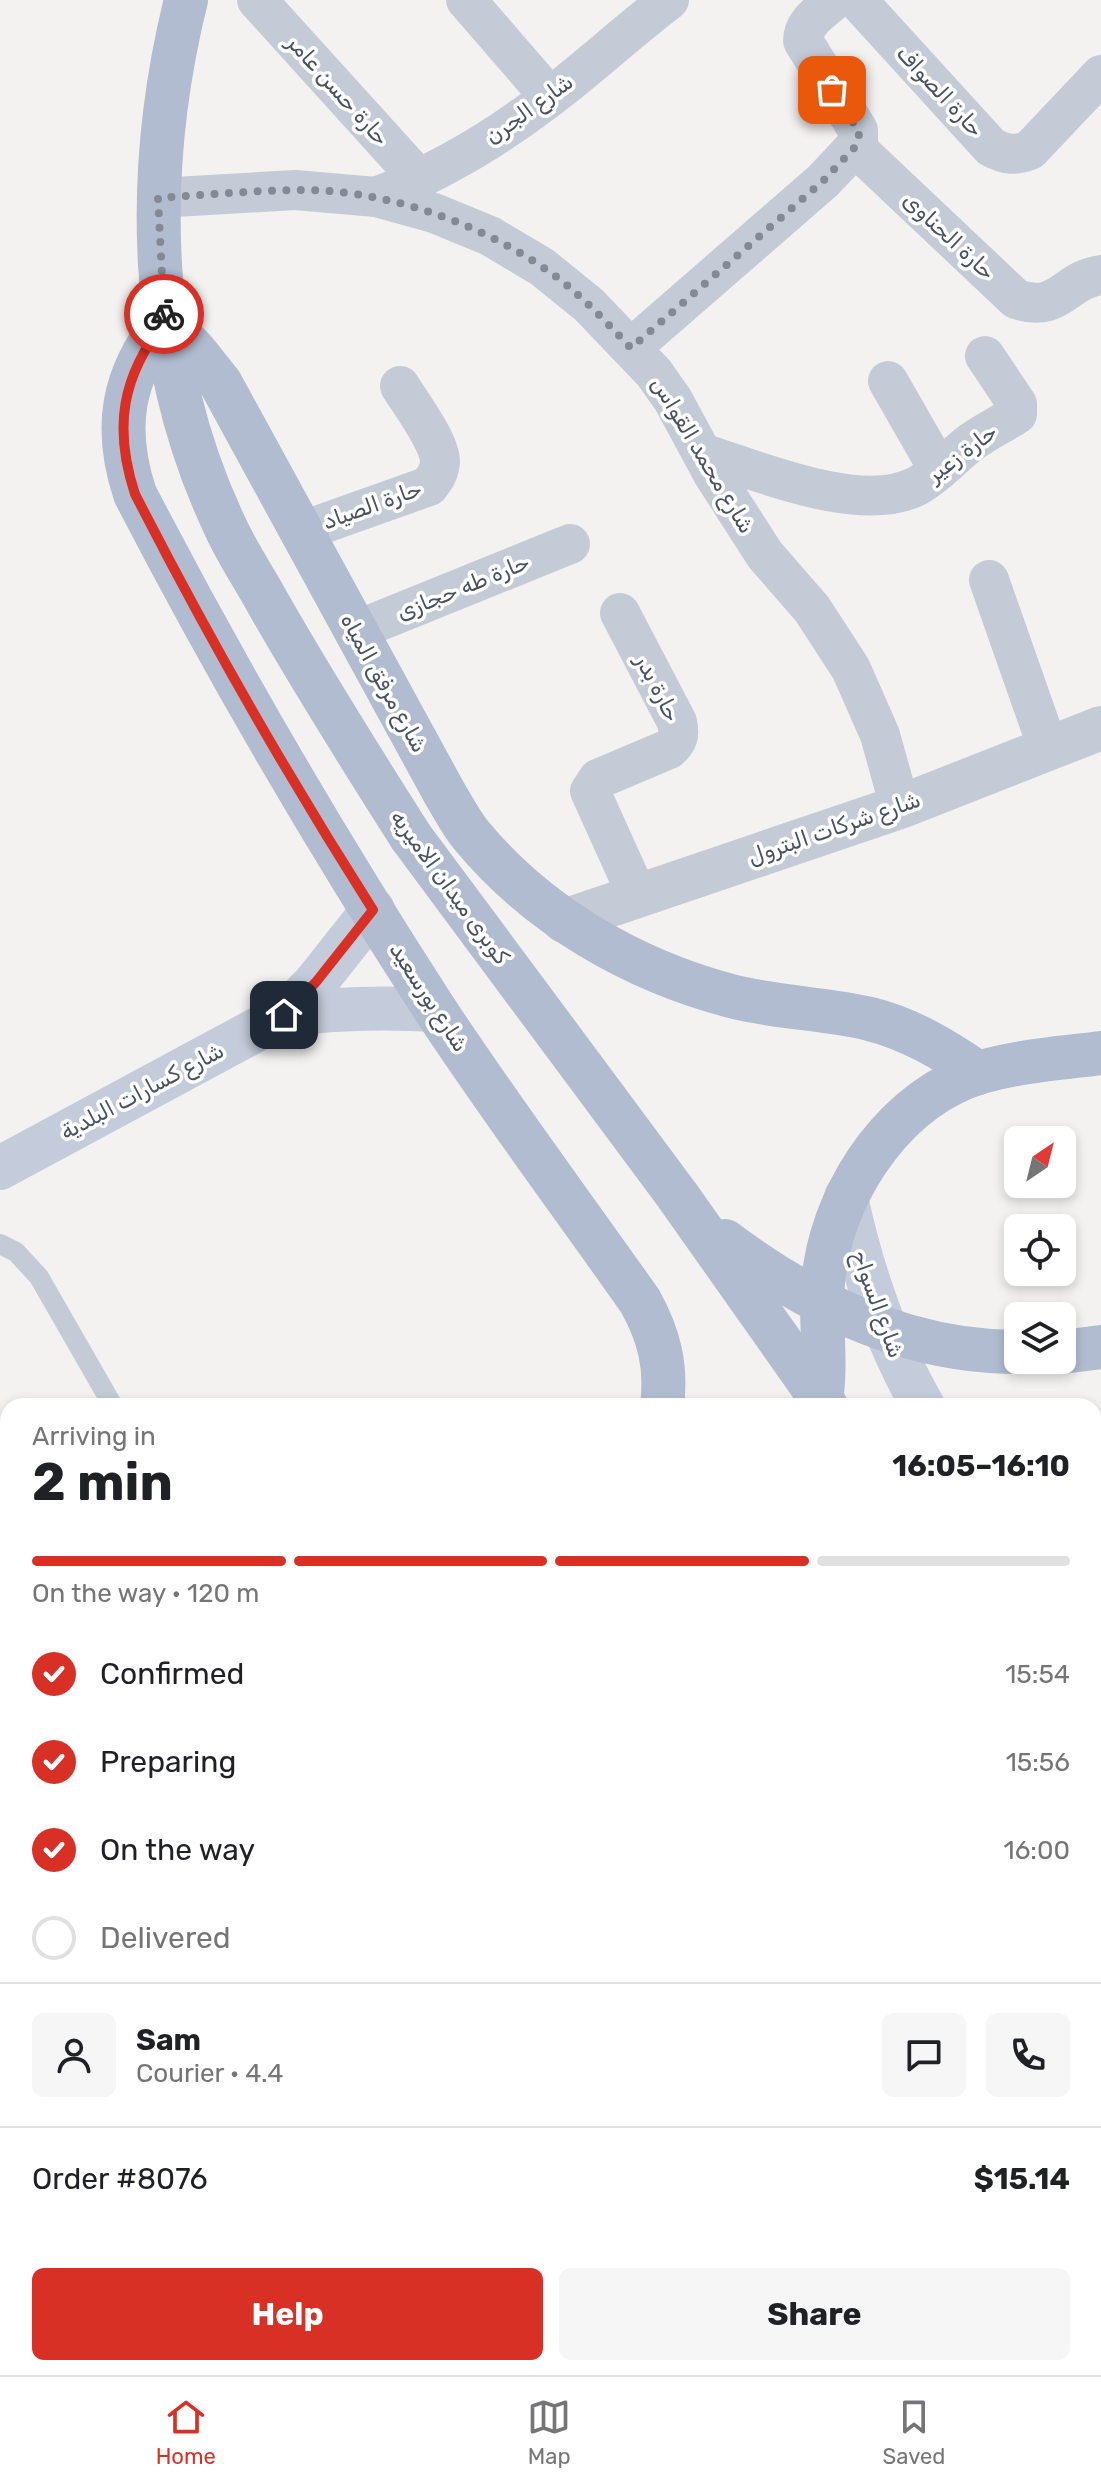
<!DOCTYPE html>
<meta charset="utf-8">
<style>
body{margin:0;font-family:Rubik,Vazirmatn,sans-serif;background:#f6f6f6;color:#202124;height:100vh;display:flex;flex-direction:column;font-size:30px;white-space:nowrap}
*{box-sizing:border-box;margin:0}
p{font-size:26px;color:#757577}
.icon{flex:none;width:44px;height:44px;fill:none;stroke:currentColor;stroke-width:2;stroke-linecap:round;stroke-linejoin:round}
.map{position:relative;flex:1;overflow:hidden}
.side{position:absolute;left:0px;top:1398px;width:1102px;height:978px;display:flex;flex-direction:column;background:#fff;border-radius:24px 24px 0 0;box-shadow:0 4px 12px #0003}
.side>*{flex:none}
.needle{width:52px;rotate:35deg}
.buttons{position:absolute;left:1004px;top:1126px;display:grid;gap:16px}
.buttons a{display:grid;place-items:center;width:72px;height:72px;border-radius:12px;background:#fff;box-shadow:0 4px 12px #0003;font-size:40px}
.pin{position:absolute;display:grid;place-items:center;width:68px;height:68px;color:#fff;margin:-34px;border-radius:16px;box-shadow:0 4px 12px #0006}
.courier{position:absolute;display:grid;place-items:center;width:80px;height:80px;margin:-40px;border:6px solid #d93025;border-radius:50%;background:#fff;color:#222;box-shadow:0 2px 10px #0007}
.summary em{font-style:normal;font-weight:700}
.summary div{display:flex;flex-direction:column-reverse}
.summary{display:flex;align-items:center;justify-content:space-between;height:136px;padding:0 32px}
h1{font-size:52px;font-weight:700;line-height:60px}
.bar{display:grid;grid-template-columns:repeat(4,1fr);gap:12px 8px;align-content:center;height:96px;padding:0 32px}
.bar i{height:10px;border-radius:6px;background:#e0e0e0}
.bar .active{background:#d93025}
.bar p{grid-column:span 4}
.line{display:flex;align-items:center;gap:20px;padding:0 32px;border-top:2px solid #e0e0e0}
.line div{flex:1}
.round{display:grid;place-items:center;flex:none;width:84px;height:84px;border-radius:12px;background:#f6f6f6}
ol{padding:0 32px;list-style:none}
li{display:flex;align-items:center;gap:24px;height:88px}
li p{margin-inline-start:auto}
li .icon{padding:8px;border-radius:50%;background:#d93025;color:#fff;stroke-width:4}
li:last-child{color:#757577}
li i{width:44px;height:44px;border:4px solid #e0e0e0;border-radius:50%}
.button{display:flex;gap:16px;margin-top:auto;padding:16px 32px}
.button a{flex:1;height:92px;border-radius:12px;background:#d93025;color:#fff;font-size:32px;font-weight:700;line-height:92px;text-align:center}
.button a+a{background:#f6f6f6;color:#202124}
.dock{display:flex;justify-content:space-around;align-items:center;height:112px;border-top:2px solid #e0e0e0;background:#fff;font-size:22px;color:#757577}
.dock a{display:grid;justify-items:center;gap:4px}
.dock .active{color:#d93025}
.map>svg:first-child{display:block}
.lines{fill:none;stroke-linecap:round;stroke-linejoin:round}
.service{stroke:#c5cbd6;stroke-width:20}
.minor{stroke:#c5cbd6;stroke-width:40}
.tertiary{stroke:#c5cbd6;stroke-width:44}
.secondary{stroke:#c4cbda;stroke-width:44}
.primary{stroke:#b1bcd0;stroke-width:44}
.primary-bridge{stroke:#b1bcd0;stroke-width:44}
.done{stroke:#848993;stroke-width:8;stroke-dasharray:0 14.4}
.route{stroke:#d93025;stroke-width:10}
.labels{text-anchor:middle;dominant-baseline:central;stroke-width:7;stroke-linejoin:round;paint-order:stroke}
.street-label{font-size:22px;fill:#485160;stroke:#fff}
</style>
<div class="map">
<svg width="1101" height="2375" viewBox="0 0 1101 2375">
<rect width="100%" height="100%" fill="#f4f2f1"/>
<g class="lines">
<path class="service" d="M 0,1244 L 16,1252 L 39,1277 L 113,1406"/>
<g class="minor">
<path d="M 257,0 L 420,180"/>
<path d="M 466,0 L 550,97"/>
<path d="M 857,0 L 991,147 C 1006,155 1015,156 1030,150 L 1101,75"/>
<path d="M 855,147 L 1016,299 C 1060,314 1064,280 1101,275"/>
<path d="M 376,197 C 438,173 497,138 550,97 C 591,66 628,31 669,0"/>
<path d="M 158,198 L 295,190 L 376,197 L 434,213 L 490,236 L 542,267 L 589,305 L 654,373 L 673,400 L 713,474 L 765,555 L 812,609 L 851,669 L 880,735 L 900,807"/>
<path d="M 631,348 L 823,181 L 855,147 L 858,142 L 858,130 L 803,41 C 803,22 821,12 834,0"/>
<path d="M 888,381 L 939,470"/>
<path d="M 702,453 C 759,471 862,515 917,486 C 937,475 952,457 970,443 C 985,432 1002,424 1017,414 L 1017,404 L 985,356"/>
<path d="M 300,532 L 429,486 C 435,478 439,473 440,462 C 440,442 411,404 400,386"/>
<path d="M 989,580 L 1048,748"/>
<path d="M 620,613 L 677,722 C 680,735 678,741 669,749 L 598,779 L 590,791 L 637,895"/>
<path d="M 355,631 L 570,544"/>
<path d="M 0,2345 L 8,2358"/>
<path d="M 310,2368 L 316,2375"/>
<path d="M 602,2368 L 607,2375"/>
<path d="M 757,2368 L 762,2375"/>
<path d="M 1009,2368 L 1014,2375"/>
<path d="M 556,2375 L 567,2368"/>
<path d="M 1095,2375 L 1101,2370"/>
</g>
<g class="tertiary">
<path d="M 564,921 L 900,807 L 1101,728"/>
<path d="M 0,2325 L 8,2319"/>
<path d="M 176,2375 L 189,2368"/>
</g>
<g class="secondary">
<path d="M 284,1015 C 335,1008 384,1007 435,1010"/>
<path d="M 0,1168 L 284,1015 L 316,982 L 373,910"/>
<path d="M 846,1197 C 862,1272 885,1340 923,1406"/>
<path d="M 1094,1648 L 1101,1658"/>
<path d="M 1094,1908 L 1101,1918"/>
</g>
<g class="primary">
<path d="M 186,0 C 143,173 147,362 225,526 C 237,553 255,579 269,605 C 314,684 362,760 411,837"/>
<path d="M 165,321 C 122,376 113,427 135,494 C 226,670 326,841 434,1008 C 499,1107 571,1203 640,1301 C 659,1335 667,1366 662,1406"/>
<path d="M 165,321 L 194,350 L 221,384 L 445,794 C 453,807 461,823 471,835 C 537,915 632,970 731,996 C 777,1008 824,1008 870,1019 C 910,1029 945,1050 978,1073"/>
<path d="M 1062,1352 L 1101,1347"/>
<path d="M 820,1406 C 829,1360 817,1313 825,1267 C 838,1184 898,1097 981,1072 C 1020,1061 1061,1058 1101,1053"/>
<path d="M 1094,1785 L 1101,1794"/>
<path d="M 0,1841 L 8,1836"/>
<path d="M 0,1952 L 8,1947"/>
</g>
<g class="primary-bridge">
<path d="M 411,837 L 677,1195 L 826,1406"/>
<path d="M 725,1241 C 811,1306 908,1352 1018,1352"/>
</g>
</g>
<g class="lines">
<path class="done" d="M 164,314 L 158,198 C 203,195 248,191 293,190 C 378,188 470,219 541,266 C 575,288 603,319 631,348 L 823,181 L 855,147 L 859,136 L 858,130 L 832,90"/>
<path class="route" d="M 164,314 L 165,321 C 122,376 113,427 135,494 C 208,637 287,775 373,910 L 316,982 L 284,1015"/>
</g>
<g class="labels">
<g class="street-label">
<text transform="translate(338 90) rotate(48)">حارة حسن عامر</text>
<text transform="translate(940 91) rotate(47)">حارة الصواف</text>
<text transform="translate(529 109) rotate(-36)">شارع الجرن</text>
<text transform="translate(949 236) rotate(43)">حارة الحناوى</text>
<text transform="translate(962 453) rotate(-37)">حارة زعير</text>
<text transform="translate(703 455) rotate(59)">شارع محمد القواس</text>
<text transform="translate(372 505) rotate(-20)">حارة الصياد</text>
<text transform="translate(463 587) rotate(-22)">حارة طه حجازى</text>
<text transform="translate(384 683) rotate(61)">شارع مرفق المياه</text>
<text transform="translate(658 688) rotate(63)">حارة بدر</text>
<text transform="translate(834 828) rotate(-19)">شارع شركات البترول</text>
<text transform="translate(450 887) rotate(54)">كوبرى ميدان الاميريه</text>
<text transform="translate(429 997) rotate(57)">شارع بورسعيد</text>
<text transform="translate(142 1091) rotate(-28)">شارع كسارات البلدية</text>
<text transform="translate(878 1304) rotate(70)">شارع السواح</text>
</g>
</g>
</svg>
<div class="buttons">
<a><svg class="needle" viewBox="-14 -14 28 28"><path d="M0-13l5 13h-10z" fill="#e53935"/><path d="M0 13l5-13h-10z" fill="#757577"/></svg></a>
<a><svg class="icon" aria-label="locate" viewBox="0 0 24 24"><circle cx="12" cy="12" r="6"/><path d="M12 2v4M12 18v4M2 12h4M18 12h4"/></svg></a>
<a><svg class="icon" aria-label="layers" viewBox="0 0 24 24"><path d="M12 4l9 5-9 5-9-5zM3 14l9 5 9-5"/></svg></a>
</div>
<div class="pin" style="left:832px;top:90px;background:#ea580c"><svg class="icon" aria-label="bag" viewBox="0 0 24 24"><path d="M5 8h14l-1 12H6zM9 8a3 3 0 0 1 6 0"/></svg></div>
<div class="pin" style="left:284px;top:1015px;background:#1f2937"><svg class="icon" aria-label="home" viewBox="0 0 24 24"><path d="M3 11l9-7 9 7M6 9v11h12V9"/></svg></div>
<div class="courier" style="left:164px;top:314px"><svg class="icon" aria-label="bike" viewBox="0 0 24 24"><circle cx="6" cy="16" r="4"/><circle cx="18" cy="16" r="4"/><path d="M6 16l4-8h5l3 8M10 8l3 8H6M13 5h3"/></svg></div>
<section class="side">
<div class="summary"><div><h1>2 min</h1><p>Arriving in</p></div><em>16:05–16:10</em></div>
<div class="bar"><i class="active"></i><i class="active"></i><i class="active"></i><i></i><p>On the way · 120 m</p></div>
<ol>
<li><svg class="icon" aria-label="check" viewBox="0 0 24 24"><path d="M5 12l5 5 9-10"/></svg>Confirmed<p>15:54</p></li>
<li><svg class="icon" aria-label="check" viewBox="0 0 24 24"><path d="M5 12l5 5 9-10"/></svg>Preparing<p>15:56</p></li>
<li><svg class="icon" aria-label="check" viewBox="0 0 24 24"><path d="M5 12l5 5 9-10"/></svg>On the way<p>16:00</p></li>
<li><i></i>Delivered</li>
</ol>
<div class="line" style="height:144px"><a class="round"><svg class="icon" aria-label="person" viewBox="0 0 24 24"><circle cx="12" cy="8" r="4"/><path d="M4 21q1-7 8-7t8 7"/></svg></a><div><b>Sam</b><p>Courier · 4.4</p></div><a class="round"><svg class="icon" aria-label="chat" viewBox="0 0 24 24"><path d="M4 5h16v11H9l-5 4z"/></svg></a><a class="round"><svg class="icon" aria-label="phone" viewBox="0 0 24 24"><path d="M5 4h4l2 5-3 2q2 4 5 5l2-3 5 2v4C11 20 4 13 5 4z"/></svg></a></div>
<div class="line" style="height:104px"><div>Order #8076</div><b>$15.14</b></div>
<div class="button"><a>Help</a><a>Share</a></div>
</section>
</div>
<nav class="dock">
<a class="active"><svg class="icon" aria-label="home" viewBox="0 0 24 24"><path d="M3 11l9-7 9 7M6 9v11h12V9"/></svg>Home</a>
<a><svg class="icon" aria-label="map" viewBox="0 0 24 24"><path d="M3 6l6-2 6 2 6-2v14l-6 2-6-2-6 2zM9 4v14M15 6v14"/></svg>Map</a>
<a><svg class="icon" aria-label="saved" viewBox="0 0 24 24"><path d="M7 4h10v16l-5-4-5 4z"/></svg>Saved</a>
</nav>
